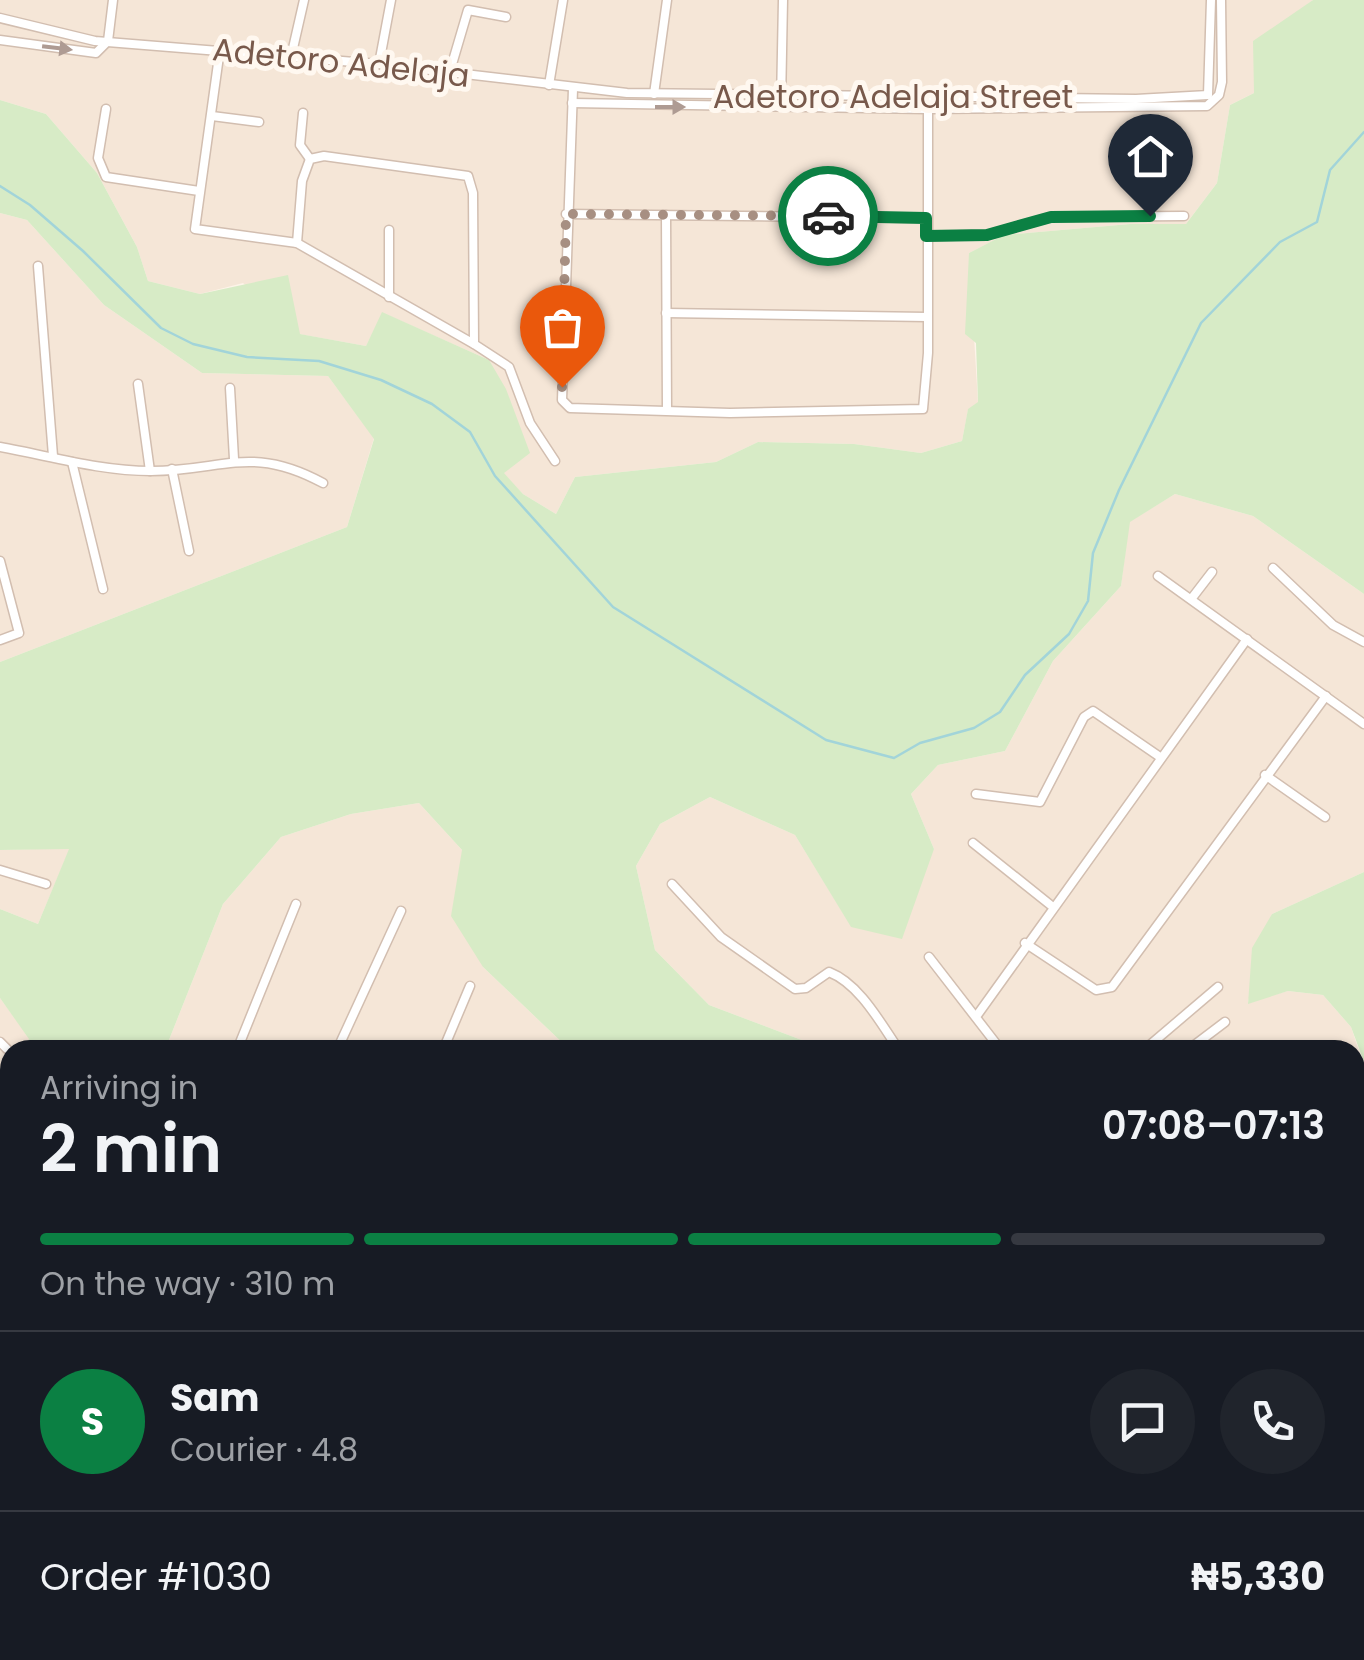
<!DOCTYPE html>
<meta charset="utf-8">
<style>
body{margin:0;font-family:Poppins,sans-serif;background:#20242c;color:#f1f3f6;height:100vh;display:flex;flex-direction:column;font-size:38px;white-space:nowrap}
*{box-sizing:border-box;margin:0}
p{font-size:32px;color:#9ea1a6}
.icon{flex:none;width:55px;height:55px;fill:none;stroke:currentColor;stroke-width:2;stroke-linecap:round;stroke-linejoin:round}
.map{position:relative;flex:1;overflow:hidden}
.sheet{position:absolute;left:0px;top:1040px;width:1365px;height:620px;display:flex;flex-direction:column;background:#171b24;border-radius:30px 30px 0 0;box-shadow:0 2px 8px #0004}
.sheet>*{flex:none}
.pin{position:absolute;display:grid;place-items:center;width:85px;height:85px;color:#fff;margin:-102px -42px;border-radius:50% 50% 50% 0;rotate:-45deg;box-shadow:0 0 10px #0007}
.pin .icon{rotate:45deg}
.courier{position:absolute;display:grid;place-items:center;width:100px;height:100px;margin:-50px;border:8px solid #0b8043;border-radius:50%;background:#fff;color:#222;box-shadow:0 2px 12px #0007}
.headline em{font-style:normal;font-weight:600}
.headline div{display:flex;flex-direction:column-reverse}
.headline{display:flex;align-items:center;justify-content:space-between;height:170px;padding:0 40px}
h1{font-size:65px;font-weight:600;line-height:75px}
.bar{display:grid;grid-template-columns:repeat(4,1fr);gap:15px 10px;align-content:center;height:120px;padding:0 40px}
.bar i{height:12px;border-radius:8px;background:#363941}
.bar .on{background:#0b8043}
.bar p{grid-column:span 4}
.line{display:flex;align-items:center;gap:25px;padding:0 40px;border-top:2px solid #363941}
.line div{flex:1}
.round{display:grid;place-items:center;flex:none;width:105px;height:105px;border-radius:52px;background:#20242c}
.map>svg:first-child{display:block}
.residential{fill:#f5e6d7}
.green{fill:#d7ebc6}
.lines{fill:none;stroke-linecap:round;stroke-linejoin:round}
.stream{stroke:#a2d4d9;stroke-width:2.5}
.minor-casing{stroke:#d2beb0;stroke-width:11}
.tertiary-casing{stroke:#d2beb0;stroke-width:12}
.minor{stroke:#fff;stroke-width:8}
.tertiary{stroke:#fff;stroke-width:9}
.oneway{fill:#ae9b93}
.done{stroke:#a78f82;stroke-width:10;stroke-dasharray:0 18}
.route{stroke:#0b8043;stroke-width:12}
.labels{text-anchor:middle;dominant-baseline:central;stroke-width:10;stroke-linejoin:round;paint-order:stroke}
.street-label{font-size:32px;fill:#78594b;stroke:#fff8f0}
</style>
<div class="map">
<svg width="1364" height="1660" viewBox="0 0 1364 1660">
<rect width="100%" height="100%" fill="#fdf4e9"/>
<g class="residential">
<path d="M 0,0 L 1313,0 L 1290,18 L 1254,93 L 1230,105 L 1217,183 L 1186,224 L 1130,224 L 1005,235 L 969,253 L 978,403 L 968,410 L 962,441 L 921,453 L 854,444 L 758,442 L 716,462 L 575,477 L 556,514 L 523,494 L 503,473 L 489,360 L 383,313 L 366,346 L 299,334 L 243,283 L 200,294 L 148,281 L 137,247 L 97,173 L 46,114 L 0,100 Z"/>
<path d="M 0,213 L 27,220 L 104,305 L 202,373 L 328,376 L 374,438 L 347,527 L 0,662 Z"/>
<path d="M 1175,494 L 1253,516 L 1364,594 L 1364,872 L 1272,914 L 1248,1002 L 1288,991 L 1323,995 L 1351,1027 L 1364,1065 L 1355,1066 L 1355,1050 L 828,1050 L 709,1005 L 655,950 L 636,866 L 660,824 L 710,797 L 795,835 L 851,926 L 934,849 L 911,794 L 938,765 L 1005,751 L 1053,661 L 1121,586 L 1129,522 Z"/>
<path d="M 419,803 L 462,850 L 483,967 L 570,1050 L 165,1050 L 223,904 L 281,837 L 351,814 Z"/>
<path d="M 70,848 L 38,924 L 0,909 L 0,850 Z"/>
<path d="M 0,998 L 30,1039 L 22,1050 L 10,1050 L 10,1068 L 0,1082 Z"/>
<path d="M 0,1147 L 10,1149 L 10,1650 L 147,1650 L 149,1660 L 0,1660 Z"/>
<path d="M 1364,1413 L 1364,1660 L 1214,1660 L 1212,1650 L 1355,1650 L 1355,1418 Z"/>
<path d="M 465,1650 L 903,1650 L 905,1658 L 476,1660 Z"/>
</g>
<g class="green">
<path d="M 1313,0 L 1364,0 L 1364,594 L 1253,516 L 1175,494 L 1130,522 L 1121,586 L 1053,661 L 1005,751 L 938,765 L 911,794 L 934,849 L 902,939 L 851,927 L 795,835 L 710,797 L 660,824 L 636,866 L 655,950 L 709,1005 L 828,1050 L 570,1050 L 483,967 L 451,916 L 462,850 L 419,803 L 351,814 L 281,837 L 223,904 L 165,1050 L 22,1050 L 29,1039 L 0,998 L 0,909 L 38,924 L 69,849 L 0,850 L 0,662 L 347,527 L 374,439 L 328,376 L 202,373 L 104,305 L 27,220 L 0,213 L 0,100 L 46,114 L 97,173 L 137,247 L 148,281 L 200,294 L 288,275 L 300,334 L 366,346 L 382,312 L 489,360 L 506,389 L 530,453 L 504,473 L 523,494 L 556,514 L 575,477 L 716,462 L 758,442 L 854,444 L 921,453 L 962,441 L 968,409 L 978,402 L 976,343 L 965,334 L 969,253 L 1004,235 L 1130,224 L 1186,224 L 1217,183 L 1230,105 L 1254,93 L 1253,41 Z"/>
<path d="M 1364,872 L 1364,1062 L 1351,1027 L 1323,995 L 1288,991 L 1248,1004 L 1252,948 L 1272,914 Z"/>
<path d="M 1364,1065 L 1364,1413 L 1355,1418 L 1355,1066 Z"/>
<path d="M 10,1068 L 10,1149 L 0,1147 L 0,1082 Z"/>
<path d="M 147,1650 L 465,1650 L 476,1660 L 149,1660 Z"/>
<path d="M 903,1650 L 1212,1650 L 1214,1660 L 904,1660 Z"/>
</g>
<g class="lines">
<path class="stream" d="M 0,186 L 30,205 L 83,251 L 161,328 L 193,344 L 247,357 L 319,361 L 381,380 L 432,404 L 470,432 L 495,476 L 613,607 L 826,740 L 894,758 L 920,743 L 974,728 L 1000,712 L 1025,675 L 1069,634 L 1088,601 L 1093,553 L 1119,490 L 1201,323 L 1280,242 L 1317,222 L 1330,170 L 1364,132"/>
<defs>
<g id="minor">
<path d="M 0,18 L 95,41 L 379,64 L 627,93 L 1136,99 L 1208,95 L 1211,0"/>
<path d="M 0,40 L 96,53 L 108,41"/>
<path d="M 108,41 L 113,0"/>
<path d="M 220,49 L 195,229 L 297,243 L 474,344"/>
<path d="M 291,57 L 304,0"/>
<path d="M 379,64 L 391,0"/>
<path d="M 450,71 L 468,10 L 506,17"/>
<path d="M 549,85 L 563,0"/>
<path d="M 573,89 L 562,400 L 570,408 L 730,413 L 923,409 L 928,353 L 928,98"/>
<path d="M 654,94 L 667,0"/>
<path d="M 572,103 L 927,109 L 1207,106 L 1219,95 L 1222,82 L 1221,0"/>
<path d="M 781,103 L 783,0"/>
<path d="M 106,109 L 98,158 L 106,177 L 199,191"/>
<path d="M 303,113 L 300,145 L 310,159"/>
<path d="M 212,116 L 259,122"/>
<path d="M 566,214 L 926,218"/>
<path d="M 666,215 L 667,410"/>
<path d="M 926,236 L 987,235 L 1051,217 L 1184,216"/>
<path d="M 297,243 L 302,181 L 310,159 L 324,156 L 468,176 L 473,193 L 474,344 L 509,367 L 530,423 L 555,461"/>
<path d="M 38,266 L 53,456"/>
<path d="M 389,297 L 389,230"/>
<path d="M 666,313 L 927,317"/>
<path d="M 138,384 L 150,471"/>
<path d="M 230,388 L 234,459"/>
<path d="M 0,447 C 50,456 100,471 151,471 C 223,471 251,444 323,483"/>
<path d="M 72,462 L 103,589"/>
<path d="M 172,469 L 189,551"/>
<path d="M 0,561 L 19,633 L 0,640"/>
<path d="M 1273,568 L 1333,625 L 1364,642"/>
<path d="M 1158,576 L 1364,724"/>
<path d="M 1192,598 L 1212,572"/>
<path d="M 1265,775 L 1325,817"/>
<path d="M 976,794 L 1040,802 L 1084,717 L 1093,711 L 1160,757"/>
<path d="M 973,843 L 1053,907"/>
<path d="M 0,870 L 46,884"/>
<path d="M 672,884 L 721,937 L 795,989 L 806,988 L 829,972 C 860,984 881,1024 899,1050"/>
<path d="M 1025,943 L 1096,990 L 1112,987 L 1326,696"/>
<path d="M 929,957 L 1001,1050"/>
<path d="M 978,1014 L 1247,639"/>
<path d="M 0,1042 L 7,1049"/>
<path d="M 237,1050 L 296,904"/>
<path d="M 337,1050 L 401,911"/>
<path d="M 443,1050 L 470,986"/>
<path d="M 1144,1050 L 1218,987"/>
<path d="M 1188,1050 L 1225,1022"/>
<path d="M 0,1209 L 10,1213"/>
<path d="M 0,1313 L 10,1317"/>
<path d="M 1355,1365 L 1364,1356"/>
<path d="M 4,1419 L 10,1404"/>
<path d="M 10,1462 L 4,1505 L 10,1587"/>
<path d="M 1355,1518 L 1364,1488"/>
<path d="M 1355,1570 L 1364,1573"/>
<path d="M 33,1650 L 36,1660"/>
<path d="M 606,1650 L 623,1660"/>
<path d="M 707,1650 L 709,1660"/>
<path d="M 805,1650 L 807,1660"/>
<path d="M 521,1658 L 526,1650"/>
<path d="M 1151,1660 L 1164,1650"/>
<path d="M 1315,1660 L 1318,1650"/>
</g>
<g id="tertiary">
<path d="M 0,1418 L 10,1421"/>
<path d="M 0,1427 L 10,1431"/>
</g>
</defs>
<use href="#minor" class="minor-casing"/>
<use href="#tertiary" class="tertiary-casing"/>
<use href="#minor" class="minor"/>
<use href="#tertiary" class="tertiary"/>
</g>
<defs><path id="oneway-solid" d="M-6-.8H1V-3.2L6.5 0L1 3.2V.8H-6Z" transform="scale(2.5)"/></defs>
<g class="oneway">
<use href="#oneway-solid" transform="translate(57 48) rotate(7)"/>
<use href="#oneway-solid" transform="translate(670 107)"/>
</g>
<g class="lines">
<path class="done" d="M 562,387 L 566,214 L 828,216"/>
<path class="route" d="M 828,216 L 926,218 L 926,236 L 987,235 L 1051,217 L 1150,216"/>
</g>
<g class="labels">
<g class="street-label">
<text transform="translate(341 62) rotate(6)">Adetoro Adelaja</text>
<text x="893" y="96">Adetoro Adelaja Street</text>
</g>
</g>
</svg>
<div class="pin" style="left:562px;top:387px;background:#ea580c"><svg class="icon" aria-label="bag" viewBox="0 0 24 24"><path d="M5 8h14l-1 12H6zM9 8a3 3 0 0 1 6 0"/></svg></div>
<div class="pin" style="left:1150px;top:216px;background:#1f2937"><svg class="icon" aria-label="home" viewBox="0 0 24 24"><path d="M3 11l9-7 9 7M6 9v11h12V9"/></svg></div>
<div class="courier" style="left:828px;top:216px"><svg class="icon" aria-label="car" viewBox="0 0 24 24"><path d="M5 17H2v-5l4-1 3-4h7l3 4 3 1v5h-3M9 17h6M6 11h13"/><circle cx="7" cy="17" r="2"/><circle cx="17" cy="17" r="2"/></svg></div>
<section class="sheet">
<div class="headline"><div><h1>2 min</h1><p>Arriving in</p></div><em>07:08–07:13</em></div>
<div class="bar"><i class="on"></i><i class="on"></i><i class="on"></i><i></i><p>On the way · 310 m</p></div>
<div class="line" style="height:180px"><b class="round" style="background:#0b8043;color:#fff">S</b><div><b>Sam</b><p>Courier · 4.8</p></div><a class="round"><svg class="icon" aria-label="chat" viewBox="0 0 24 24"><path d="M4 5h16v11H9l-5 4z"/></svg></a><a class="round"><svg class="icon" aria-label="phone" viewBox="0 0 24 24"><path d="M5 4h4l2 5-3 2q2 4 5 5l2-3 5 2v4C11 20 4 13 5 4z"/></svg></a></div>
<div class="line" style="height:130px"><div>Order #1030</div><b>₦5,330</b></div>
</section>
</div>
